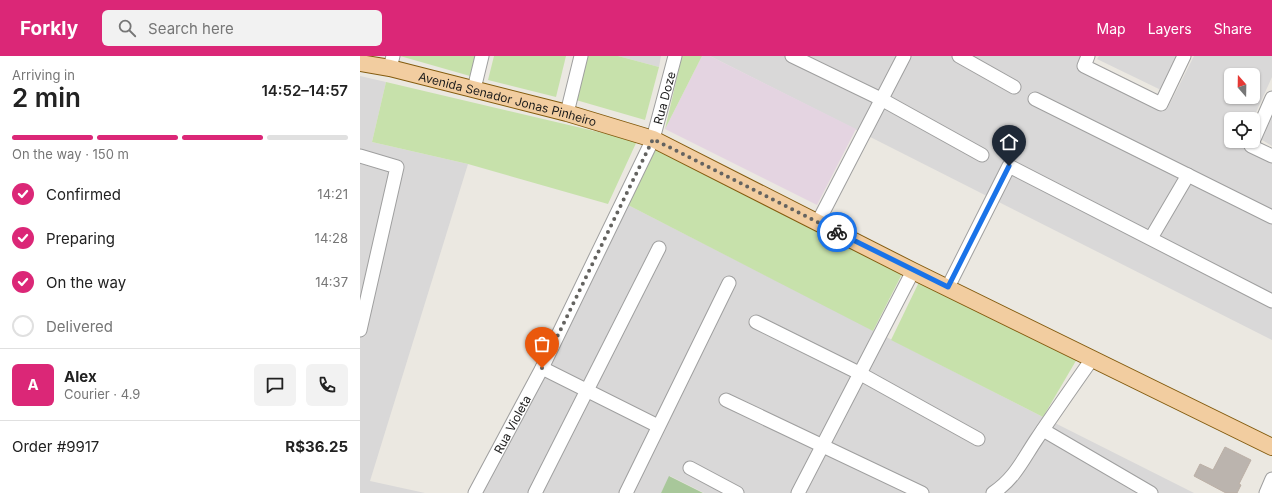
<!DOCTYPE html>
<meta charset="utf-8">
<style>
body{margin:0;font-family:Inter,sans-serif;background:#f2f2f2;color:#222;height:100vh;display:flex;flex-direction:column;font-size:15px;white-space:nowrap}
*{box-sizing:border-box;margin:0}
p{font-size:13px;color:#767676}
.icon{flex:none;width:22px;height:22px;fill:none;stroke:currentColor;stroke-width:2;stroke-linecap:round;stroke-linejoin:round}
.map{position:relative;flex:1;overflow:hidden}
.drawer{display:flex;flex-direction:column;background:#fff;width:360px}
.drawer>*{flex:none}
.needle{width:26px;rotate:340deg}
.buttons{position:absolute;left:864px;top:12px;display:grid;gap:8px}
.buttons a{display:grid;place-items:center;width:36px;height:36px;border-radius:6px;background:#fff;box-shadow:0 1px 3px #0004;font-size:20px}
.pin{position:absolute;display:grid;place-items:center;width:34px;height:34px;color:#fff;margin:-41px -17px;border-radius:50% 50% 50% 0;rotate:-45deg;box-shadow:0 0 4px #0007}
.pin .icon{rotate:45deg}
.courier{position:absolute;display:grid;place-items:center;width:40px;height:40px;margin:-20px;border:3px solid #1a73e8;border-radius:50%;background:#fff;color:#222;box-shadow:0 1px 5px #0007}
.summary em{font-style:normal;font-weight:600}
.summary div{display:flex;flex-direction:column-reverse}
.summary{display:flex;align-items:center;justify-content:space-between;height:68px;padding:0 12px}
h1{font-size:26px;font-weight:600;line-height:30px}
.bar{display:grid;grid-template-columns:repeat(4,1fr);gap:6px 4px;align-content:center;height:48px;padding:0 12px}
.bar i{height:5px;border-radius:3px;background:#e0e0e0}
.bar .selected{background:#db2777}
.bar p{grid-column:span 4}
.line{display:flex;align-items:center;gap:10px;padding:0 12px;border-top:1px solid #e0e0e0}
.line div{flex:1}
.round{display:grid;place-items:center;flex:none;width:42px;height:42px;border-radius:6px;background:#f2f2f2}
ol{padding:0 12px;list-style:none}
li{display:flex;align-items:center;gap:12px;height:44px}
li p{margin-inline-start:auto}
li .icon{padding:4px;border-radius:50%;background:#db2777;color:#fff;stroke-width:4}
li:last-child{color:#767676}
li i{width:22px;height:22px;border:2px solid #e0e0e0;border-radius:50%}
header{display:flex;align-items:center;gap:24px;box-sizing:border-box;height:56px;padding:0 20px;background:#db2777;color:#fff}
header strong{font-size:19px}
nav{display:flex;gap:22px;margin-inline-start:auto;font-size:14px}
.search{width:280px;height:36px;background:#f2f2f2;display:flex;align-items:center;gap:10px;box-sizing:border-box;padding:0 14px;border-radius:6px;color:#767676;font-size:15px}
main{display:flex;flex:1;min-height:0}
.map>svg:first-child{display:block}
.residential{fill:#d9d8d8;fill-rule:evenodd}
.industrial{fill:#e4d4e1}
.grass{fill:#c7e1ab}
.forest{fill:#a8c79a}
.building{fill:#bbb4ae;stroke:#bbafa5}
.lines{fill:none;stroke-linecap:round;stroke-linejoin:round}
.minor-casing{stroke:#9f9f9f;stroke-width:15}
.major-casing{stroke:#835b0e;stroke-width:18}
.minor{stroke:#fff;stroke-width:13}
.major{stroke:#f2cda0;stroke-width:16}
.done{stroke:#646360;stroke-width:4;stroke-dasharray:0 7.2}
.route{stroke:#1a73e8;stroke-width:5}
.labels{text-anchor:middle;dominant-baseline:central;stroke-width:3.5;stroke-linejoin:round;paint-order:stroke}
.street-label{font-size:12px;fill:#1b1b1b;stroke:#fff}
</style>
<header>
<strong>Forkly</strong>
<div class="search"><svg class="icon" aria-label="search" viewBox="0 0 24 24"><circle cx="10" cy="10" r="6"/><path d="M15 15l6 6"/></svg>Search here</div>
<nav><a>Map</a><a>Layers</a><a>Share</a></nav>
</header>
<main>
<section class="drawer">
<div class="summary"><div><h1>2 min</h1><p>Arriving in</p></div><em>14:52–14:57</em></div>
<div class="bar"><i class="selected"></i><i class="selected"></i><i class="selected"></i><i></i><p>On the way · 150 m</p></div>
<ol>
<li><svg class="icon" aria-label="check" viewBox="0 0 24 24"><path d="M5 12l5 5 9-10"/></svg>Confirmed<p>14:21</p></li>
<li><svg class="icon" aria-label="check" viewBox="0 0 24 24"><path d="M5 12l5 5 9-10"/></svg>Preparing<p>14:28</p></li>
<li><svg class="icon" aria-label="check" viewBox="0 0 24 24"><path d="M5 12l5 5 9-10"/></svg>On the way<p>14:37</p></li>
<li><i></i>Delivered</li>
</ol>
<div class="line" style="height:72px"><b class="round" style="background:#db2777;color:#fff">A</b><div><b>Alex</b><p>Courier · 4.9</p></div><a class="round"><svg class="icon" aria-label="chat" viewBox="0 0 24 24"><path d="M4 5h16v11H9l-5 4z"/></svg></a><a class="round"><svg class="icon" aria-label="phone" viewBox="0 0 24 24"><path d="M5 4h4l2 5-3 2q2 4 5 5l2-3 5 2v4C11 20 4 13 5 4z"/></svg></a></div>
<div class="line" style="height:52px"><div>Order #9917</div><b>R$36.25</b></div>
</section>
<div class="map">
<svg width="912" height="437" viewBox="0 0 912 437">
<rect width="100%" height="100%" fill="#ebe8e1"/>
<g class="residential">
<path d="M 258,0 L 301,0 L 299,11 Z"/>
<path d="M 350,0 L 724,0 L 721,7 L 808,51 L 834,0 L 912,0 L 912,21 L 893,63 L 871,63 L 871,85 L 882,85 L 881,89 L 912,105 L 912,284 ZM 871,19 L 893,19 L 893,41 L 871,41 Z"/>
<path d="M 739,0 L 818,0 L 801,34 L 737,3 Z"/>
<path d="M 0,20 L 26,26 L 12,86 L 108,108 L 10,425 L 65,437 L 0,437 Z"/>
<path d="M 912,56 L 912,90 L 899,82 Z"/>
<path d="M 268,149 L 683,361 L 834,437 L 344,437 L 310,420 L 301,437 L 120,437 Z"/>
</g>
<path class="industrial" d="M 342,0 L 350,0 L 496,73 L 457,149 L 305,73 Z"/>
<g class="grass">
<path d="M 40,0 L 115,0 L 110,20 Z"/>
<path d="M 134,0 L 206,0 L 196,41 L 128,24 Z"/>
<path d="M 228,0 L 258,0 L 299,11 L 285,64 L 216,44 Z"/>
<path d="M 322,0 L 342,0 L 305,73 Z"/>
<path d="M 26,26 L 277,85 L 248,148 L 108,108 L 12,86 Z"/>
<path d="M 294,92 L 543,216 L 513,275 L 268,149 Z"/>
<path d="M 560,224 L 717,303 L 683,361 L 531,284 Z"/>
</g>
<path class="forest" d="M 309,420 L 343,437 L 301,437 Z"/>
<path class="building" d="M 865,391 L 891,404 L 879,428 L 881,429 L 877,437 L 866,437 L 834,420 L 840,408 L 853,414 Z"/>
<g class="lines">
<defs>
<g id="minor">
<path d="M 432,0 L 521,43 L 622,99"/>
<path d="M 599,0 L 654,31"/>
<path d="M 728,0 L 724,10 L 801,48 L 824,0"/>
<path d="M 30,12 L 33,0"/>
<path d="M 114,33 L 122,0"/>
<path d="M 912,42 L 891,90 L 912,100"/>
<path d="M 675,43 L 912,161"/>
<path d="M 207,57 L 221,0"/>
<path d="M 0,100 L 37,111 L 0,274"/>
<path d="M 458,166 L 544,0"/>
<path d="M 791,182 L 828,119"/>
<path d="M 588,231 L 649,110 L 912,245"/>
<path d="M 396,266 L 499,317 L 618,383"/>
<path d="M 182,312 L 298,370"/>
<path d="M 366,344 L 562,437"/>
<path d="M 683,374 L 791,437"/>
<path d="M 330,412 L 377,437"/>
<path id="s1" d="M 115,437 L 182,312 L 293,83 L 315,0"/>
<path d="M 175,437 L 299,192"/>
<path d="M 266,437 L 369,227"/>
<path d="M 438,437 L 553,215"/>
<path d="M 633,437 C 655,422 662,405 676,384 C 694,357 713,330 732,303"/>
<path d="M 906,437 L 912,423"/>
</g>
<g id="major">
<path id="s2" d="M 0,7 L 30,12 L 207,57 L 293,83 L 553,215 L 912,391"/>
</g>
</defs>
<use href="#minor" class="minor-casing"/>
<use href="#major" class="major-casing"/>
<use href="#minor" class="minor"/>
<use href="#major" class="major"/>
</g>
<g class="lines">
<path class="done" d="M 182,312 L 293,83 L 477,176"/>
<path class="route" d="M 477,176 L 588,231 L 649,110"/>
</g>
<g class="labels">
<g class="street-label">
<text stroke="none"><textPath href="#s1" startOffset="439">Rua Doze</textPath></text>
<text stroke="none"><textPath href="#s2" startOffset="152">Avenida Senador Jonas Pinheiro</textPath></text>
<text stroke="none"><textPath href="#s1" startOffset="78">Rua Violeta</textPath></text>
</g>
</g>
</svg>
<div class="buttons">
<a><svg class="needle" viewBox="-14 -14 28 28"><path d="M0-13l5 13h-10z" fill="#e53935"/><path d="M0 13l5-13h-10z" fill="#767676"/></svg></a>
<a><svg class="icon" aria-label="locate" viewBox="0 0 24 24"><circle cx="12" cy="12" r="6"/><path d="M12 2v4M12 18v4M2 12h4M18 12h4"/></svg></a>
</div>
<div class="pin" style="left:182px;top:312px;background:#ea580c"><svg class="icon" aria-label="bag" viewBox="0 0 24 24"><path d="M5 8h14l-1 12H6zM9 8a3 3 0 0 1 6 0"/></svg></div>
<div class="pin" style="left:649px;top:110px;background:#1f2937"><svg class="icon" aria-label="home" viewBox="0 0 24 24"><path d="M3 11l9-7 9 7M6 9v11h12V9"/></svg></div>
<div class="courier" style="left:477px;top:176px"><svg class="icon" aria-label="bike" viewBox="0 0 24 24"><circle cx="6" cy="16" r="4"/><circle cx="18" cy="16" r="4"/><path d="M6 16l4-8h5l3 8M10 8l3 8H6M13 5h3"/></svg></div>
</div>
</main>
